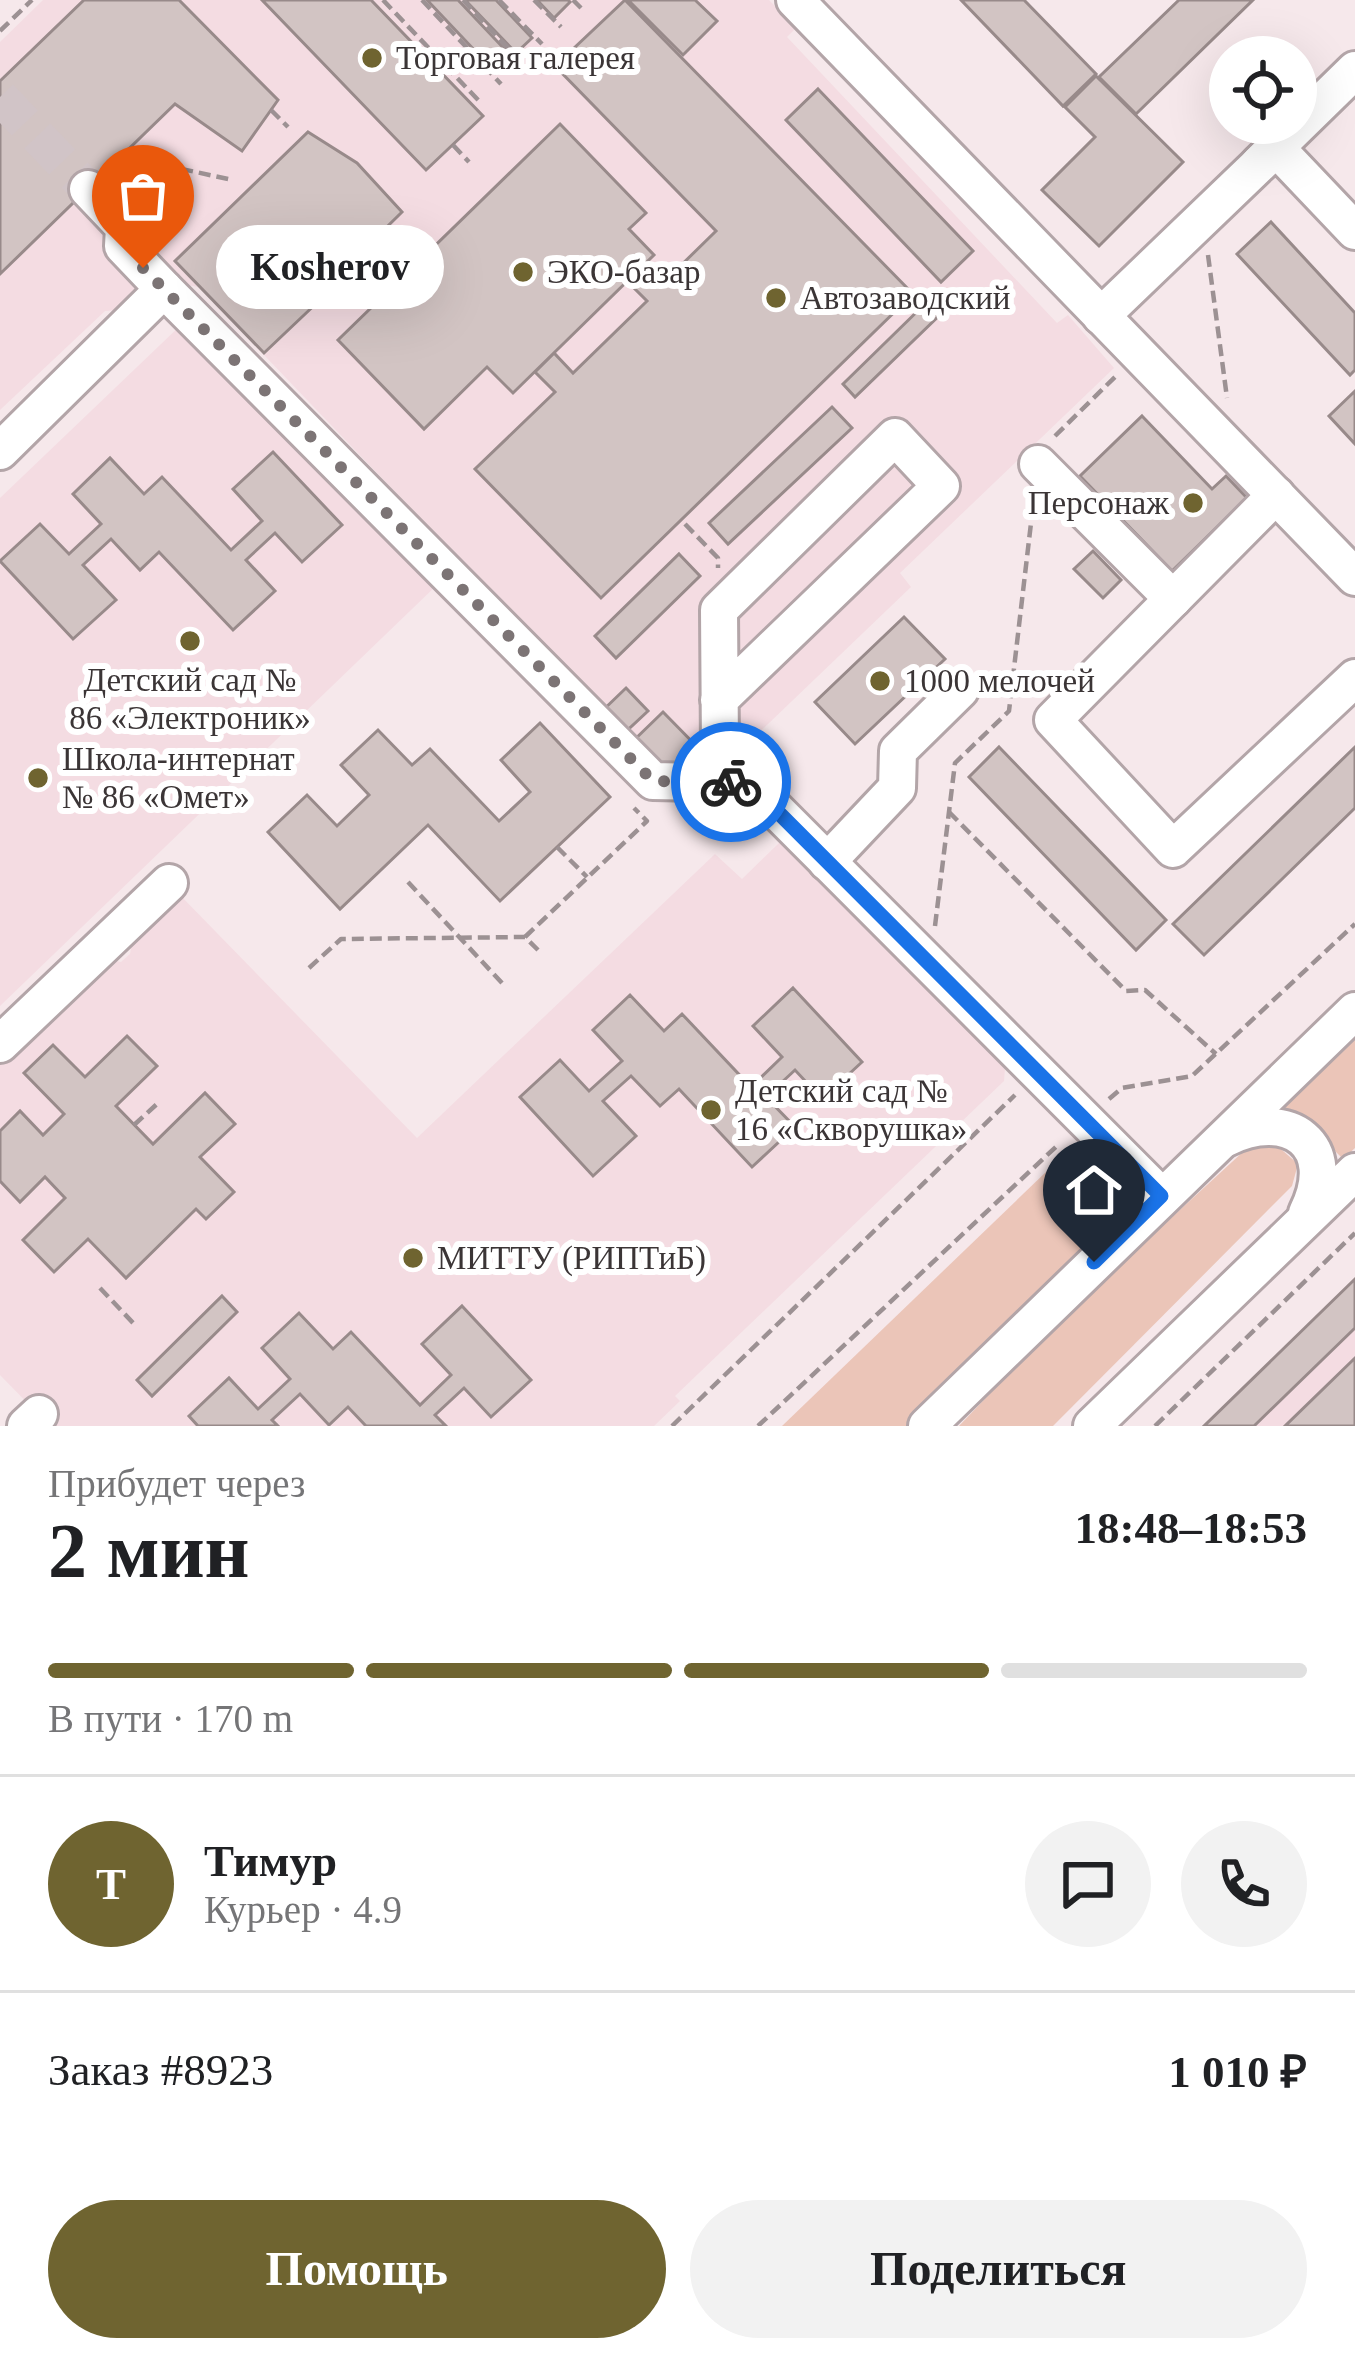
<!DOCTYPE html>
<html lang="ru">
<meta charset="utf-8">
<style>
body{margin:0;font-family:"Times New Roman",serif;background:#f2f2f2;color:#202124;height:100vh;display:flex;flex-direction:column;font-size:45px;white-space:nowrap}
*{box-sizing:border-box;margin:0}
p{font-size:39px;color:#757577}
.icon{flex:none;width:66px;height:66px;fill:none;stroke:currentColor;stroke-width:2;stroke-linecap:round;stroke-linejoin:round}
.map{position:relative;height:1426px;overflow:hidden}
.details{display:flex;flex-direction:column;background:#fff;flex:1}
.details>*{flex:none}
.controls{position:absolute;left:1209px;top:36px;display:grid;gap:24px}
.controls a{display:grid;place-items:center;width:108px;height:108px;border-radius:50%;background:#fff;box-shadow:0 12px 48px #0002;font-size:60px}
.pin{position:absolute;display:grid;place-items:center;width:102px;height:102px;color:#fff;margin:-123px -51px;border-radius:50% 50% 50% 0;rotate:-45deg;box-shadow:0 0 12px #0007}
.pin .icon{rotate:45deg}
.courier{position:absolute;display:grid;place-items:center;width:120px;height:120px;margin:-60px;border:9px solid #1a73e8;border-radius:50%;background:#fff;color:#222;box-shadow:0 3px 15px #0007}
.bubble{position:absolute;height:84px;border-radius:42px;background:#fff;box-shadow:0 12px 48px #0002;font-size:39px;font-weight:600;line-height:84px;text-align:center}
.head em{font-style:normal;font-weight:600}
.head div{display:flex;flex-direction:column-reverse}
.head{display:flex;align-items:center;justify-content:space-between;height:204px;padding:0 48px}
h1{font-size:78px;font-weight:600;line-height:90px}
.bar{display:grid;grid-template-columns:repeat(4,1fr);gap:18px 12px;align-content:center;height:144px;padding:0 48px}
.bar i{height:15px;border-radius:9px;background:#e0e0e0}
.bar .on{background:#6f6430}
.bar p{grid-column:span 4}
.line{display:flex;align-items:center;gap:30px;padding:0 48px;border-top:3px solid #e0e0e0}
.line div{flex:1}
.round{display:grid;place-items:center;flex:none;width:126px;height:126px;border-radius:63px;background:#f2f2f2}
.action{display:flex;gap:24px;margin-top:auto;padding:24px 48px}
.action a{flex:1;height:138px;border-radius:72px;background:#6f6430;color:#fff;font-size:48px;font-weight:600;line-height:138px;text-align:center}
.action a+a{background:#f2f2f2;color:#202124}
.map>svg:first-child{display:block}
.built{fill:#f4dce2}
.green{fill:#ebc5b8}
.building{fill:#d2c4c3;stroke:#988a8a;stroke-width:3}
.lines{fill:none;stroke-linecap:round;stroke-linejoin:round}
.minor-tunnel{stroke:#d1c4c7;stroke-width:36;stroke-dasharray:36 18;stroke-linecap:butt}
.minor-casing{stroke:#b3a5a8;stroke-width:42}
.path{stroke:#9c9193;stroke-width:4.5;stroke-dasharray:12 6;stroke-linecap:butt}
.minor{stroke:#fff;stroke-width:36}
.done{stroke:#7c7475;stroke-width:12;stroke-dasharray:0 21.6}
.route{stroke:#1a73e8;stroke-width:15}
.poi-dot{fill:#6f6430;stroke:#fff;stroke-width:4.5}
.labels{text-anchor:middle;dominant-baseline:central;stroke-width:12;stroke-linejoin:round;paint-order:stroke}
.poi-label{font-size:33px;fill:#3b3536;stroke:#fff;text-anchor:start}
</style>
<div class="map">
<svg width="1355" height="1426" viewBox="0 0 1355 1426">
<rect width="100%" height="100%" fill="#f6e8eb"/>
<g class="built">
<path d="M 43,0 L 769,0 L 796,28 L 787,37 L 1057,323 L 1068,315 L 1114,368 L 900,573 L 911,587 L 747,744 L 736,734 L 720,750 L 659,768 L 199,287 L 181,284 L 121,310 L 105,311 L 0,410 L 0,42 Z"/>
<path d="M 183,323 L 438,584 L 0,1006 L 0,498 Z"/>
<path d="M 779,843 L 786,844 L 1005,1068 L 1004,1081 L 675,1396 L 680,1401 L 654,1426 L 50,1426 L 0,1375 L 0,1063 L 100,958 L 121,962 L 130,954 L 134,933 L 177,892 L 417,1138 L 715,854 L 742,879 Z"/>
<path d="M 1355,1279 L 1355,1426 L 1204,1426 Z"/>
</g>
<g class="green">
<path d="M 1355,1032 L 1355,1148 L 1343,1159 L 1301,1117 L 1275,1105 Z"/>
<path d="M 1274,1143 L 1298,1164 L 1292,1186 L 1053,1426 L 959,1426 L 1057,1323 L 1245,1150 Z"/>
<path d="M 1073,1146 L 1129,1202 L 1130,1211 L 914,1426 L 782,1426 Z"/>
</g>
<g class="building">
<path d="M 84,0 L 179,0 L 278,100 L 242,151 L 175,104 L 0,274 L 0,81 Z"/>
<path d="M 262,0 L 371,0 L 483,116 L 426,170 Z"/>
<path d="M 427,0 L 458,0 L 512,57 L 496,73 Z"/>
<path d="M 465,0 L 496,0 L 532,38 L 516,53 Z"/>
<path d="M 537,0 L 568,0 L 570,2 L 554,18 Z"/>
<path d="M 625,0 L 913,294 L 601,598 L 475,469 L 555,392 L 535,372 L 554,353 L 573,373 L 647,301 L 627,281 L 647,263 L 665,281 L 716,231 L 555,66 Z"/>
<path d="M 628,0 L 695,0 L 717,21 L 683,55 Z"/>
<path d="M 961,0 L 1024,0 L 1096,74 L 1063,106 Z"/>
<path d="M 1179,0 L 1253,0 L 1136,114 L 1099,77 Z"/>
<path d="M 1096,76 L 1183,162 L 1099,246 L 1042,190 L 1095,137 L 1065,107 Z"/>
<path d="M 818,89 L 973,251 L 941,282 L 786,120 Z"/>
<path d="M 560,124 L 646,213 L 629,229 L 654,255 L 513,393 L 487,367 L 424,429 L 338,340 Z"/>
<path d="M 308,132 L 357,163 L 402,212 L 332,281 L 322,271 L 310,283 L 323,297 L 264,353 L 175,261 Z"/>
<path d="M 1271,222 L 1355,313 L 1355,370 L 1350,375 L 1237,254 Z"/>
<path d="M 933,296 L 946,309 L 855,397 L 843,384 Z"/>
<path d="M 1355,391 L 1355,444 L 1329,416 Z"/>
<path d="M 832,407 L 852,428 L 728,544 L 709,523 Z"/>
<path d="M 1142,416 L 1212,489 L 1226,476 L 1247,498 L 1172,571 L 1080,476 Z"/>
<path d="M 273,452 L 342,525 L 302,562 L 275,533 L 246,560 L 275,591 L 233,630 L 159,552 L 140,570 L 111,539 L 83,565 L 116,600 L 73,639 L 0,561 L 40,524 L 69,554 L 101,524 L 73,494 L 110,458 L 144,494 L 162,477 L 231,550 L 262,521 L 233,489 Z"/>
<path d="M 1093,551 L 1121,580 L 1103,598 L 1074,569 Z"/>
<path d="M 679,554 L 700,576 L 616,658 L 595,636 Z"/>
<path d="M 904,617 L 945,659 L 855,744 L 815,702 Z"/>
<path d="M 626,688 L 648,711 L 620,737 L 599,714 Z"/>
<path d="M 663,712 L 713,763 L 708,768 L 654,771 L 629,745 Z"/>
<path d="M 540,723 L 610,797 L 500,901 L 428,825 L 340,909 L 268,832 L 307,795 L 337,826 L 369,795 L 341,765 L 378,730 L 412,765 L 430,749 L 499,821 L 530,792 L 501,760 Z"/>
<path d="M 999,747 L 1166,920 L 1136,950 L 969,777 Z"/>
<path d="M 1355,747 L 1355,808 L 1204,955 L 1173,924 Z"/>
<path d="M 793,988 L 862,1062 L 822,1099 L 795,1070 L 766,1097 L 795,1127 L 752,1167 L 679,1089 L 660,1106 L 631,1076 L 603,1101 L 636,1136 L 593,1176 L 520,1097 L 560,1060 L 589,1091 L 622,1061 L 593,1030 L 630,995 L 664,1031 L 682,1014 L 751,1087 L 782,1057 L 753,1026 Z"/>
<path d="M 127,1036 L 157,1066 L 116,1106 L 153,1144 L 205,1093 L 235,1124 L 200,1157 L 234,1192 L 206,1219 L 196,1209 L 126,1278 L 88,1239 L 54,1272 L 23,1240 L 65,1198 L 45,1177 L 20,1202 L 0,1181 L 0,1131 L 20,1111 L 43,1135 L 64,1114 L 24,1073 L 53,1045 L 85,1077 Z"/>
<path d="M 1355,1279 L 1355,1328 L 1254,1426 L 1204,1426 Z"/>
<path d="M 222,1296 L 237,1312 L 152,1396 L 137,1380 Z"/>
<path d="M 462,1306 L 531,1380 L 491,1417 L 464,1388 L 435,1415 L 446,1426 L 366,1426 L 348,1407 L 329,1425 L 300,1394 L 272,1420 L 278,1426 L 198,1426 L 189,1416 L 229,1378 L 258,1409 L 290,1379 L 262,1348 L 299,1313 L 333,1349 L 351,1332 L 420,1405 L 451,1375 L 422,1344 Z"/>
<path d="M 1355,1358 L 1355,1426 L 1285,1426 Z"/>
</g>
<g class="lines">
<path class="minor-tunnel" d="M 0,97 L 88,189"/>
<defs>
<g id="minor">
<path d="M 795,0 L 1355,577"/>
<path d="M 1259,164 L 1355,70"/>
<path d="M 88,189 L 124,227 L 123,246 L 164,289 L 653,781 L 749,783 L 1161,1196"/>
<path d="M 1101,316 L 1276,148 L 1355,231"/>
<path d="M 0,451 L 164,289"/>
<path d="M 1038,464 L 1173,599"/>
<path d="M 1276,495 L 1053,720 L 1173,849 L 1355,678"/>
<path d="M 719,700 L 941,486 L 895,437 L 719,610 L 720,750 L 749,783"/>
<path d="M 827,862 L 897,788 L 898,751 L 960,690"/>
<path d="M 0,1044 L 169,883"/>
<path d="M 1226,1138 C 1289,1107 1341,1145 1307,1213"/>
<path d="M 26,1426 L 39,1414"/>
<path d="M 927,1426 L 1355,1011"/>
<path d="M 1092,1426 L 1355,1172"/>
</g>
</defs>
<use href="#minor" class="minor-casing"/>
<g class="path">
<path d="M 383,0 L 481,103"/>
<path d="M 422,0 L 501,84"/>
<path d="M 463,0 L 523,64"/>
<path d="M 499,0 L 542,44"/>
<path d="M 534,0 L 561,27"/>
<path d="M 573,0 L 581,8"/>
<path d="M 0,31 L 32,0"/>
<path d="M 271,110 L 288,127"/>
<path d="M 453,145 L 469,162"/>
<path d="M 117,176 L 135,159 L 233,180"/>
<path d="M 1208,255 L 1227,398"/>
<path d="M 1055,436 L 1115,377"/>
<path d="M 685,524 L 718,558 L 718,568"/>
<path d="M 949,812 L 1126,991 L 1145,990 L 1216,1054"/>
<path d="M 557,847 L 587,877"/>
<path d="M 408,882 L 502,983"/>
<path d="M 935,926 L 955,763 L 1009,711 L 1033,506"/>
<path d="M 525,937 L 647,821 L 634,808"/>
<path d="M 309,968 L 341,939 L 525,937 L 538,950"/>
<path d="M 1109,1099 L 1122,1088 L 1192,1076 L 1355,924"/>
<path d="M 134,1125 L 157,1104"/>
<path d="M 100,1288 L 135,1325"/>
<path d="M 672,1426 L 1015,1095"/>
<path d="M 758,1426 L 1060,1143"/>
<path d="M 1155,1426 L 1355,1233"/>
</g>
<use href="#minor" class="minor"/>
</g>
<g class="lines">
<path class="done" d="M 143,268 L 653,781 L 731,782"/>
<path class="route" d="M 731,782 L 749,783 L 1161,1196 L 1094,1262"/>
</g>
<g class="poi-dot">
<circle cx="372" cy="58" r="12"/>
<circle cx="523" cy="272" r="12"/>
<circle cx="776" cy="298" r="12"/>
<circle cx="1193" cy="503" r="12"/>
<circle cx="190" cy="641" r="12"/>
<circle cx="880" cy="681" r="12"/>
<circle cx="38" cy="778" r="12"/>
<circle cx="711" cy="1110" r="12"/>
<circle cx="413" cy="1258" r="12"/>
</g>
<g class="labels">
<g class="poi-label">
<text x="396" y="58">Торговая галерея</text>
<text x="547" y="272">ЭКО-базар</text>
<text x="800" y="298">Автозаводский</text>
<text x="1169" y="503" text-anchor="end">Персонаж</text>
<text x="190" y="680" text-anchor="middle">Детский сад №<tspan x="190" dy="38">86 «Электроник»</tspan></text>
<text x="904" y="681">1000 мелочей</text>
<text x="62" y="759">Школа-интернат<tspan x="62" dy="38">№ 86 «Омет»</tspan></text>
<text x="735" y="1091">Детский сад №<tspan x="735" dy="38">16 «Скворушка»</tspan></text>
<text x="437" y="1258">МИТТУ (РИПТиБ)</text>
</g>
</g>
</svg>
<div class="controls">
<a><svg class="icon" aria-label="locate" viewBox="0 0 24 24"><circle cx="12" cy="12" r="6"/><path d="M12 2v4M12 18v4M2 12h4M18 12h4"/></svg></a>
</div>
<div class="pin" style="left:143px;top:268px;background:#ea580c"><svg class="icon" aria-label="bag" viewBox="0 0 24 24"><path d="M5 8h14l-1 12H6zM9 8a3 3 0 0 1 6 0"/></svg></div>
<div class="pin" style="left:1094px;top:1262px;background:#1f2937"><svg class="icon" aria-label="home" viewBox="0 0 24 24"><path d="M3 11l9-7 9 7M6 9v11h12V9"/></svg></div>
<div class="courier" style="left:731px;top:782px"><svg class="icon" aria-label="bike" viewBox="0 0 24 24"><circle cx="6" cy="16" r="4"/><circle cx="18" cy="16" r="4"/><path d="M6 16l4-8h5l3 8M10 8l3 8H6M13 5h3"/></svg></div>
<div class="bubble" style="left:216px;top:225px;width:228px">Kosherov</div>
</div>
<section class="details">
<div class="head"><div><h1>2 мин</h1><p>Прибудет через</p></div><em>18:48–18:53</em></div>
<div class="bar"><i class="on"></i><i class="on"></i><i class="on"></i><i></i><p>В пути · 170 m</p></div>
<div class="line" style="height:216px"><b class="round" style="background:#6f6430;color:#fff">Т</b><div><b>Тимур</b><p>Курьер · 4.9</p></div><a class="round"><svg class="icon" aria-label="chat" viewBox="0 0 24 24"><path d="M4 5h16v11H9l-5 4z"/></svg></a><a class="round"><svg class="icon" aria-label="phone" viewBox="0 0 24 24"><path d="M5 4h4l2 5-3 2q2 4 5 5l2-3 5 2v4C11 20 4 13 5 4z"/></svg></a></div>
<div class="line" style="height:156px"><div>Заказ #8923</div><b>1 010 ₽</b></div>
<div class="action"><a>Помощь</a><a>Поделиться</a></div>
</section>
